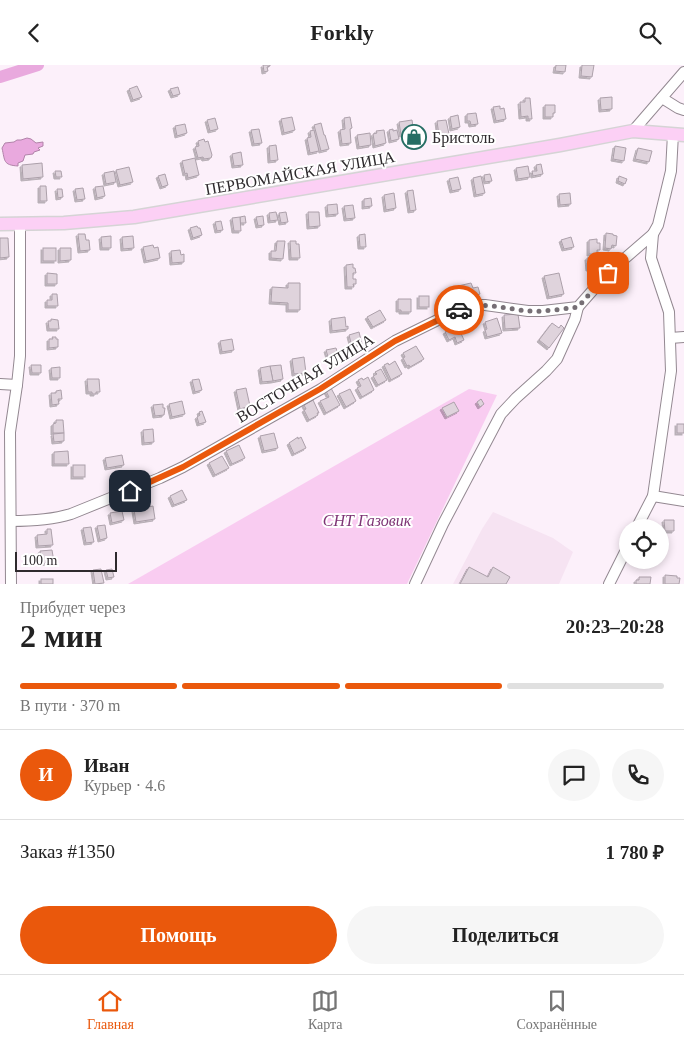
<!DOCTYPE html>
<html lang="ru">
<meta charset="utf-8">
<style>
body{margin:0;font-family:"Times New Roman",serif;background:#f6f6f6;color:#222;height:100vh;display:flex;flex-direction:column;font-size:19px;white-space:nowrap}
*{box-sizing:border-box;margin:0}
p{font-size:16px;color:#767676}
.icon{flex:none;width:28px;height:28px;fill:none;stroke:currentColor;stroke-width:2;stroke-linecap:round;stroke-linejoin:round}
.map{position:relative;height:519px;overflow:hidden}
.sheet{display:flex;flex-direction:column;background:#fff;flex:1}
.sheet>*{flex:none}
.fabs{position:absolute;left:619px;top:454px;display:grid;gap:10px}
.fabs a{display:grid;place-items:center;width:50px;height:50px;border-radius:50%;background:#fff;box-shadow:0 2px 8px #0003;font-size:25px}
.scale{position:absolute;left:15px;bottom:12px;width:102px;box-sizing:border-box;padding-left:5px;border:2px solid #2e2a2d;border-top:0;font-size:14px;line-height:18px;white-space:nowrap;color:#2e2a2d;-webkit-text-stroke:4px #fff;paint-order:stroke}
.pin{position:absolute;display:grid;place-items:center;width:42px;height:42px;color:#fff;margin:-21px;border-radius:10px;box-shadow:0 2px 8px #0006}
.courier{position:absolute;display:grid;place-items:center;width:50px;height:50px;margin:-25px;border:4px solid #ea580c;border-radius:50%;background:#fff;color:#222;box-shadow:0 1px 6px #0007}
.headline em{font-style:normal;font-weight:700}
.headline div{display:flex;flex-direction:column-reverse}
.headline{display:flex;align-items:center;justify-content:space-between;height:85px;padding:0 20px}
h1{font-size:32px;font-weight:700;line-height:38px}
.bar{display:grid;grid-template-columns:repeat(4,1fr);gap:8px 5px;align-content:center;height:60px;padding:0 20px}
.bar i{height:6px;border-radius:4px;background:#e0e0e0}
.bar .current{background:#ea580c}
.bar p{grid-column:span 4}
.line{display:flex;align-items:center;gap:12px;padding:0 20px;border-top:1px solid #e0e0e0}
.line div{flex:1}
.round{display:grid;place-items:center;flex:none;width:52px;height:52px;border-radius:26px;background:#f6f6f6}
.primary-button{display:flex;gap:10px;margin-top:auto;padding:10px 20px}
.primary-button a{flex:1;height:58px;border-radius:30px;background:#ea580c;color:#fff;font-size:20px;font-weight:700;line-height:58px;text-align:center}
.primary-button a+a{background:#f6f6f6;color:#222}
header{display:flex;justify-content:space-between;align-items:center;height:65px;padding:0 20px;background:#fff;font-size:22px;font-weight:700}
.tabs{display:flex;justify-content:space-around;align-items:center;height:70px;border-top:1px solid #e0e0e0;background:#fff;font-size:14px;color:#767676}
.tabs a{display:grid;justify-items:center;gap:2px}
.tabs .current{color:#ea580c}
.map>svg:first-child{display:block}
.built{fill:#f6e3f2}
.green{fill:#f9ccf1}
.water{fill:#e9a9de;stroke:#b183a9}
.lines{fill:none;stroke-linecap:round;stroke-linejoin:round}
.river{stroke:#e9a9de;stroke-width:12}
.building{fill:#dfd3dc;stroke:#aca0aa;filter:url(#shadow)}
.minor-casing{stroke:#938891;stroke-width:12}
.major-casing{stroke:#d5d4d5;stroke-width:15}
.minor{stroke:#fff;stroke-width:10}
.major{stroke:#fcd0f5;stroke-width:12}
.done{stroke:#766f75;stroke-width:5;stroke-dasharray:0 9}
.route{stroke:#ea580c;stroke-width:6}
.labels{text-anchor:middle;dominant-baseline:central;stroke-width:4;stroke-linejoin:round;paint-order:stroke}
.poi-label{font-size:16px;fill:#2e2a2d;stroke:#fff;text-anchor:start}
.street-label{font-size:16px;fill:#2e2a2d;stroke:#fff}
.park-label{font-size:16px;font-style:italic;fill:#7e3475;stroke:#fff}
</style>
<header><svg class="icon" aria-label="back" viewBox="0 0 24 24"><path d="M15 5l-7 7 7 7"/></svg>Forkly<svg class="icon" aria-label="search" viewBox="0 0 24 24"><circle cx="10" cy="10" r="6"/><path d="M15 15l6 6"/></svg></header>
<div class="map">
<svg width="684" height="519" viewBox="0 0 684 519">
<defs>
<filter id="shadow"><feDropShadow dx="-2" dy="2" stdDeviation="0" flood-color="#0004"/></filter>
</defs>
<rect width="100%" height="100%" fill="#fcf0fa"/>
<path class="built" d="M 493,447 L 553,473 L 573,487 L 559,519 L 453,519 L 482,464 Z"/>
<path class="green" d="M 469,324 L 497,330 L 407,519 L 128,519 Z"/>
<path class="water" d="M 27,73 L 31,74 L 36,78 L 43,77 L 43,81 L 38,83 L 40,85 L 34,87 L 33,89 L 25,90 L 23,96 L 18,98 L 18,101 C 3,100 5,96 2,83 L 5,78 L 14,77 L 17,75 L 21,75 Z"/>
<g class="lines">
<path class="river" d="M 0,12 L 38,0"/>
</g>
<g class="building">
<path d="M 263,0 L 270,0 L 270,1 L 267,2 L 268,6 L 264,7 Z"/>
<path d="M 556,0 L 566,0 L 565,7 L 555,6 Z"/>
<path d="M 582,0 L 594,0 L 592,12 L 581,11 Z"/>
<path d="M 137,21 L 142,32 L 133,35 L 129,24 Z"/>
<path d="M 178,22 L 180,29 L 173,31 L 170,24 Z"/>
<path d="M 612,32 L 612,44 L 601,45 L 600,33 Z"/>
<path d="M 525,33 L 530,33 L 532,54 L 528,54 L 528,51 L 521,52 L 520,37 L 525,37 Z"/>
<path d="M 545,40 L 555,40 L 555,48 L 553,48 L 553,52 L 545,52 Z"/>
<path d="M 500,41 L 500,44 L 504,43 L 506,54 L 496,56 L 493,42 Z"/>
<path d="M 476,48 L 478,59 L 471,60 L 470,56 L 467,56 L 467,49 Z"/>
<path d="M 458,50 L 460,62 L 452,64 L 450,52 Z"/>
<path d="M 292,52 L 295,65 L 284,68 L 281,54 Z"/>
<path d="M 350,52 L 352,63 L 350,64 L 351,78 L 342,79 L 340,65 L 345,64 L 344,53 Z"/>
<path d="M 215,53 L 218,64 L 210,66 L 207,55 Z"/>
<path d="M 412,55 L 414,68 L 401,70 L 399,57 Z"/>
<path d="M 446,55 L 449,69 L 439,71 L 437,56 Z"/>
<path d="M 321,58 L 324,70 L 325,70 L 329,84 L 321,86 L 314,60 Z"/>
<path d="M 185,59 L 187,68 L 177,71 L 175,61 Z"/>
<path d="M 259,64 L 262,78 L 254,79 L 251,65 Z"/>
<path d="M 393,64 L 393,66 L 397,65 L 399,74 L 391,76 L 389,65 Z"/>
<path d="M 314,65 L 319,86 L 310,88 L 307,73 L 311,72 L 310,66 Z"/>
<path d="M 384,65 L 386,78 L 375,81 L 373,69 L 377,68 L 376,66 Z"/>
<path d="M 370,68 L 371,80 L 359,82 L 357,70 Z"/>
<path d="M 204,74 L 205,77 L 208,76 L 212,90 L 211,93 L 204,94 L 203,92 L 198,93 L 195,82 L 199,81 L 198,76 Z"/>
<path d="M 276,80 L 278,95 L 270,96 L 269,81 Z"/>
<path d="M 615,81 L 626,83 L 624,96 L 613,94 Z"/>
<path d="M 638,83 L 652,86 L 649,97 L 635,94 Z"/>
<path d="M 241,87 L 243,100 L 234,101 L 232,89 Z"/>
<path d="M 195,93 L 199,110 L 188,113 L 187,108 L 185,109 L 182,96 Z"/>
<path d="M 42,98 L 43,112 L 23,114 L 22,100 Z"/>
<path d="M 541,99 L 543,109 L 533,111 L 532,106 L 537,106 L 536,100 Z"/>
<path d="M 528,101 L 530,112 L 518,114 L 516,103 Z"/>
<path d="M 129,102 L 133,117 L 120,120 L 116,105 Z"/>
<path d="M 55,106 L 61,106 L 62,112 L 56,112 Z"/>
<path d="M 114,106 L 116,117 L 106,119 L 104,108 Z"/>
<path d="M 165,109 L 168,120 L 162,122 L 158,111 Z"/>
<path d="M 490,109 L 492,116 L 485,117 L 484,110 Z"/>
<path d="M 481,111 L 485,128 L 476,130 L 473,113 Z"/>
<path d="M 619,111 L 627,114 L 625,119 L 618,116 Z"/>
<path d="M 458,112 L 461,124 L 452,126 L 449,114 Z"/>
<path d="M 40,121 L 46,121 L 47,136 L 40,136 Z"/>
<path d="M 103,121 L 105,131 L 97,133 L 95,122 Z"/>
<path d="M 83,123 L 85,134 L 77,135 L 75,124 Z"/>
<path d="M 57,124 L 62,124 L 63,132 L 58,133 Z"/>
<path d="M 413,125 L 416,145 L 410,146 L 407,126 Z"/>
<path d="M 394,128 L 396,143 L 386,145 L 384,130 Z"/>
<path d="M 570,128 L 571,139 L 560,140 L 559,129 Z"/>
<path d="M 371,133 L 372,141 L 364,142 L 364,134 Z"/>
<path d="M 337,139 L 338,149 L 328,150 L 327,140 Z"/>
<path d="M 353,140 L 355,153 L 346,154 L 344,141 Z"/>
<path d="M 276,147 L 278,155 L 270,156 L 269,148 Z"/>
<path d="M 286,147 L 288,157 L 281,158 L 279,148 Z"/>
<path d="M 308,147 L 319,147 L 320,161 L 309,162 Z"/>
<path d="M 245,151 L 246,158 L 240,158 L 240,152 Z"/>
<path d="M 263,151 L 264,160 L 258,161 L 256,152 Z"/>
<path d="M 240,152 L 241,166 L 234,166 L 232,153 Z"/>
<path d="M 221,156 L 223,165 L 217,166 L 215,157 Z"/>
<path d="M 197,161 L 198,163 L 200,163 L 202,170 L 193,173 L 190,163 Z"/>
<path d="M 606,168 L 613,169 L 613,170 L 617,171 L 616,181 L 612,180 L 611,184 L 605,183 Z"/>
<path d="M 78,169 L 85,169 L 86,175 L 89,175 L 90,185 L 80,186 Z"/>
<path d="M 365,169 L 366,182 L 360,182 L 359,170 Z"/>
<path d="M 111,171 L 111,183 L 102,183 L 101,172 Z"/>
<path d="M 133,171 L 134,183 L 123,184 L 122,172 Z"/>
<path d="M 571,172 L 574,182 L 564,184 L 561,175 Z"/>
<path d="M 0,173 L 8,173 L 9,192 L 0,193 Z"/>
<path d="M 597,174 L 597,178 L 600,178 L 600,185 L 597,185 L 597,189 L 589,189 L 589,175 Z"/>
<path d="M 277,176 L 285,176 L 283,194 L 271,193 L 271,186 L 276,186 Z"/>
<path d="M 290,176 L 296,176 L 296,179 L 299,179 L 300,193 L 291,193 Z"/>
<path d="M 153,180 L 154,183 L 158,182 L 160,193 L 146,196 L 143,182 Z"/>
<rect x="43" y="183" width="13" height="13"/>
<path d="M 60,183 L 71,183 L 71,195 L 60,196 Z"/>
<path d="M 180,185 L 181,190 L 184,189 L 184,197 L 172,198 L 171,186 Z"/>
<path d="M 599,191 L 600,203 L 588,204 L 587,193 Z"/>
<path d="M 353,199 L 353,203 L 355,203 L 356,208 L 353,208 L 353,214 L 356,214 L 356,219 L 353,219 L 354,222 L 347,222 L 346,200 Z"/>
<path d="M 47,208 L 57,209 L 57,219 L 47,219 Z"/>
<path d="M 559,208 L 564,229 L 549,232 L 544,211 Z"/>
<path d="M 288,218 L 300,218 L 300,245 L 288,245 L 288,238 L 271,237 L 272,222 L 288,223 Z"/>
<path d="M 471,218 L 473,223 L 478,222 L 480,229 L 462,235 L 458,221 Z"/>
<path d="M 52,229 L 57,229 L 58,241 L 47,241 L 47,235 L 52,235 Z"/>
<rect x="419" y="231" width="10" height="11"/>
<path d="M 398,234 L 411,234 L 411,247 L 401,247 L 401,245 L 398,245 Z"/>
<path d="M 380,245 L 386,255 L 373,262 L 367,252 Z"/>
<path d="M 518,249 L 520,263 L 505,264 L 504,250 Z"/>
<path d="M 345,252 L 346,262 L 348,261 L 348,264 L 332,266 L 331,254 Z"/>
<path d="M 497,253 L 502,268 L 487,272 L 485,265 L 487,264 L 485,257 Z"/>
<path d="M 51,254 L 58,255 L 59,264 L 49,264 L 48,256 L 51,256 Z"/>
<path d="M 552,258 L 559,263 L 561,260 L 564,263 L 549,283 L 539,275 Z"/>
<path d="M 458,262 L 464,275 L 457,278 L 455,272 L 449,275 L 445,267 Z"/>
<path d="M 359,267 L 362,279 L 352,282 L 349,270 Z"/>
<path d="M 52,272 L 56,272 L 56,274 L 58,274 L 58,282 L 49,283 L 49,274 L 53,274 Z"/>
<path d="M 232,274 L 234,285 L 222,287 L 220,276 Z"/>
<path d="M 416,281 L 424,294 L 410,302 L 409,300 L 407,301 L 403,293 L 405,292 L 403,288 Z"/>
<path d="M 336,283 L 339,292 L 329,295 L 326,285 Z"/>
<path d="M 304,292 L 306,308 L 294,309 L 292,294 Z"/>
<path d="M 395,296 L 402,309 L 391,315 L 384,300 L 388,298 L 389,300 Z"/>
<path d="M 31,300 L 41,300 L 41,308 L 32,308 Z"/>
<path d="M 281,300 L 283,314 L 273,316 L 270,301 Z"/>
<path d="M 270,301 L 273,316 L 262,317 L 260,303 Z"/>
<path d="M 60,302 L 60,313 L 52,313 L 51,303 Z"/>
<path d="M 381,304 L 387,315 L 378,320 L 373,311 L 377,309 L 375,307 Z"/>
<path d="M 368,312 L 374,325 L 362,332 L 357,323 L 361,321 L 358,315 L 362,313 L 363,315 Z"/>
<path d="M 87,314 L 99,314 L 100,327 L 96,327 L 96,329 L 92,329 L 92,327 L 88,327 Z"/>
<path d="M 199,314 L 202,325 L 195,327 L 192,315 Z"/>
<path d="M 246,323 L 250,341 L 240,344 L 236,325 Z"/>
<path d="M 331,323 L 340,340 L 326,348 L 320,336 L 329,332 L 326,326 Z"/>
<path d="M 350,324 L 356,336 L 346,342 L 339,329 Z"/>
<path d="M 61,325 L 62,334 L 58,334 L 59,339 L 52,340 L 51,328 L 56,328 L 56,326 Z"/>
<path d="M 481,334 L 484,339 L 480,342 L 477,337 Z"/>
<path d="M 313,335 L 319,348 L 317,348 L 318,350 L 309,355 L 304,345 L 306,344 L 304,340 Z"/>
<path d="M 182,336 L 185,349 L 172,352 L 169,339 Z"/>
<path d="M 454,337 L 459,346 L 447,352 L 442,343 Z"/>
<path d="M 163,339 L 163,343 L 165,343 L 164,350 L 155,351 L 153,340 Z"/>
<path d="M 202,346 L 206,357 L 199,359 L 197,352 L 200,350 L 199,347 Z"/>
<path d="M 56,355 L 63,355 L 64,368 L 53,368 L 53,359 L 56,358 Z"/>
<rect x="677" y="359" width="7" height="9"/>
<path d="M 153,364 L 154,377 L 144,378 L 143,365 Z"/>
<path d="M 64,368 L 64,376 L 54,377 L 53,369 Z"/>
<path d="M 274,368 L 278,383 L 264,386 L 260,371 Z"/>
<path d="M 298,372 L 298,374 L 301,372 L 306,383 L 294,389 L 289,378 Z"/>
<path d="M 239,380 L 245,393 L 232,399 L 226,386 Z"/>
<path d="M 68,386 L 69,399 L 54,399 L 54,387 Z"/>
<path d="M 122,390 L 124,400 L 107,403 L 105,393 Z"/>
<path d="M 222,391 L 229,403 L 215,410 L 209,398 Z"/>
<rect x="73" y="400" width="12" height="12"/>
<path d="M 182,425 L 187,435 L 174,440 L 170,431 Z"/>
<path d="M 153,441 L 155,454 L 136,457 L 134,445 Z"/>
<path d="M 122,446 L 124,455 L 112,458 L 110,448 Z"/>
<path d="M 664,455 L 674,455 L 674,466 L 665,466 Z"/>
<path d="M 105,460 L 107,473 L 100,475 L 97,461 Z"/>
<path d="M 91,462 L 94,477 L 86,478 L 83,463 Z"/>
<path d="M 47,464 L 51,464 L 53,480 L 38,481 L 37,470 L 47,469 Z"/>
<path d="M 52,485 L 54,497 L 41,499 L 40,486 Z"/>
<path d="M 469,502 L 488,512 L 493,502 L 510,512 L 506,519 L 460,519 Z"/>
<path d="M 101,504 L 104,518 L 95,519 L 93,505 Z"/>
<path d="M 112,504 L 114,512 L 108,513 L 106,505 Z"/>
<path d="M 665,510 L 677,511 L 677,513 L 680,513 L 679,519 L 665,519 Z"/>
<path d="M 639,512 L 651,512 L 650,519 L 636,519 L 636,515 L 639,515 Z"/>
<rect x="41" y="514" width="12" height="5"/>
</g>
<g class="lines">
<defs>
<g id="minor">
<path d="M 662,33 L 678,43 L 684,45"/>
<path d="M 633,66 L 684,7"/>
<path d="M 670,273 L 684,272"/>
<path d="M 0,319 L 17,320"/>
<path d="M 653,431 L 684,436"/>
<path d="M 11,456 C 31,456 51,455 71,449 L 160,413 L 183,402 L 321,324 L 395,276 L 462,243 L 474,240 L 485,240 L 528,246 L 543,246 L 578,242 L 608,208 L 653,169"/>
<path d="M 637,462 L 653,431 L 671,306 L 669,247 L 651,193 L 653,169 L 658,160 L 671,106 L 673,69"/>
<path d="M 11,519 L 10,367 L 17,320 L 20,291 L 20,159"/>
<path d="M 415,519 L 443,459 L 501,349 L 516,333 L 546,306 L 557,294 L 575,254 L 578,242"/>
<path d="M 609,519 L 628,481"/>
</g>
<path id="major" d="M 0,159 L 64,158 L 134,152 L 560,80 L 633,66 L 684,70"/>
</defs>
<use href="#minor" class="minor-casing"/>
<use href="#major" class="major-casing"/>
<use href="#minor" class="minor"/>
<use href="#major" class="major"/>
</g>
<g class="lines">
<path class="done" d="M 459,245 C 481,235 505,244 528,246 C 544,247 562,244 578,242 L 608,208"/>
<path class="route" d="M 130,426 L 183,402 L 320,324 L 395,276 L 459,245"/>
</g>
<defs>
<symbol id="shop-ring" viewBox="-11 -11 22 22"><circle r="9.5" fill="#fff" stroke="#266e64" stroke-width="1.5"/><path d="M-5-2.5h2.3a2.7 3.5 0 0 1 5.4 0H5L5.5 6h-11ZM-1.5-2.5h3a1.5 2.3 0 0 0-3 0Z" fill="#266e64"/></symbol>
</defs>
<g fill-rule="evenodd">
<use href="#shop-ring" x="400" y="58" width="28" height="28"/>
</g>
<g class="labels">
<g class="poi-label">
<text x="432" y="72">Бристоль</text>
</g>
<g class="street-label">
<text transform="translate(300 108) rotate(-10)">ПЕРВОМАЙСКАЯ УЛИЦА</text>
<text transform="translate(305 313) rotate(-31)">ВОСТОЧНАЯ УЛИЦА</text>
</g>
<g class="park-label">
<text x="367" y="455">СНТ Газовик</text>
</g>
</g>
</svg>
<div class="fabs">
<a><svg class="icon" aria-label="locate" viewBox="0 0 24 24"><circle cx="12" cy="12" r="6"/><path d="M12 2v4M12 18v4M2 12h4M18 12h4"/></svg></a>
</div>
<div class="scale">100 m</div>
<div class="pin" style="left:608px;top:208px;background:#ea580c"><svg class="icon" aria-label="bag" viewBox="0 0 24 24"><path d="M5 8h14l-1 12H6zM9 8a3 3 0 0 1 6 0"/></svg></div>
<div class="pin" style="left:130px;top:426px;background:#1f2937"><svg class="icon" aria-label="home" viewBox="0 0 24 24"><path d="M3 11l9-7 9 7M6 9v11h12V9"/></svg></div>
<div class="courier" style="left:459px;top:245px"><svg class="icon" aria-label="car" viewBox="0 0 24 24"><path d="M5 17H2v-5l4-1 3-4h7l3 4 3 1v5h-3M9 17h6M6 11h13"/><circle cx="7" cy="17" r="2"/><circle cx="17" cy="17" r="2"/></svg></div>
</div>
<section class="sheet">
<div class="headline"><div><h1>2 мин</h1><p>Прибудет через</p></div><em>20:23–20:28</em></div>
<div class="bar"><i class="current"></i><i class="current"></i><i class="current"></i><i></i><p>В пути · 370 m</p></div>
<div class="line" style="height:90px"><b class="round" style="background:#ea580c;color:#fff">И</b><div><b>Иван</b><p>Курьер · 4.6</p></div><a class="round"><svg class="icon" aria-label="chat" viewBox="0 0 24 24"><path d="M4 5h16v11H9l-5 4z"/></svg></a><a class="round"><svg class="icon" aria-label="phone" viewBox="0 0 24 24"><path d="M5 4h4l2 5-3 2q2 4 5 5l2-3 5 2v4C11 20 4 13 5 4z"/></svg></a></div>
<div class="line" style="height:65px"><div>Заказ #1350</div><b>1 780 ₽</b></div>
<div class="primary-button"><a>Помощь</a><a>Поделиться</a></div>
</section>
<nav class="tabs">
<a class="current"><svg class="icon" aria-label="home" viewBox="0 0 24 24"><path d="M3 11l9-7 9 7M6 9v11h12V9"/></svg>Главная</a>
<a><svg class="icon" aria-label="map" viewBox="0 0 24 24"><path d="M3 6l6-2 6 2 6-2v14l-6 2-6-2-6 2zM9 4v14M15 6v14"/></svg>Карта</a>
<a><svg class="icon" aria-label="saved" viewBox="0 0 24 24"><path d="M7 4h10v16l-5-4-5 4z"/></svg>Сохранённые</a>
</nav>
